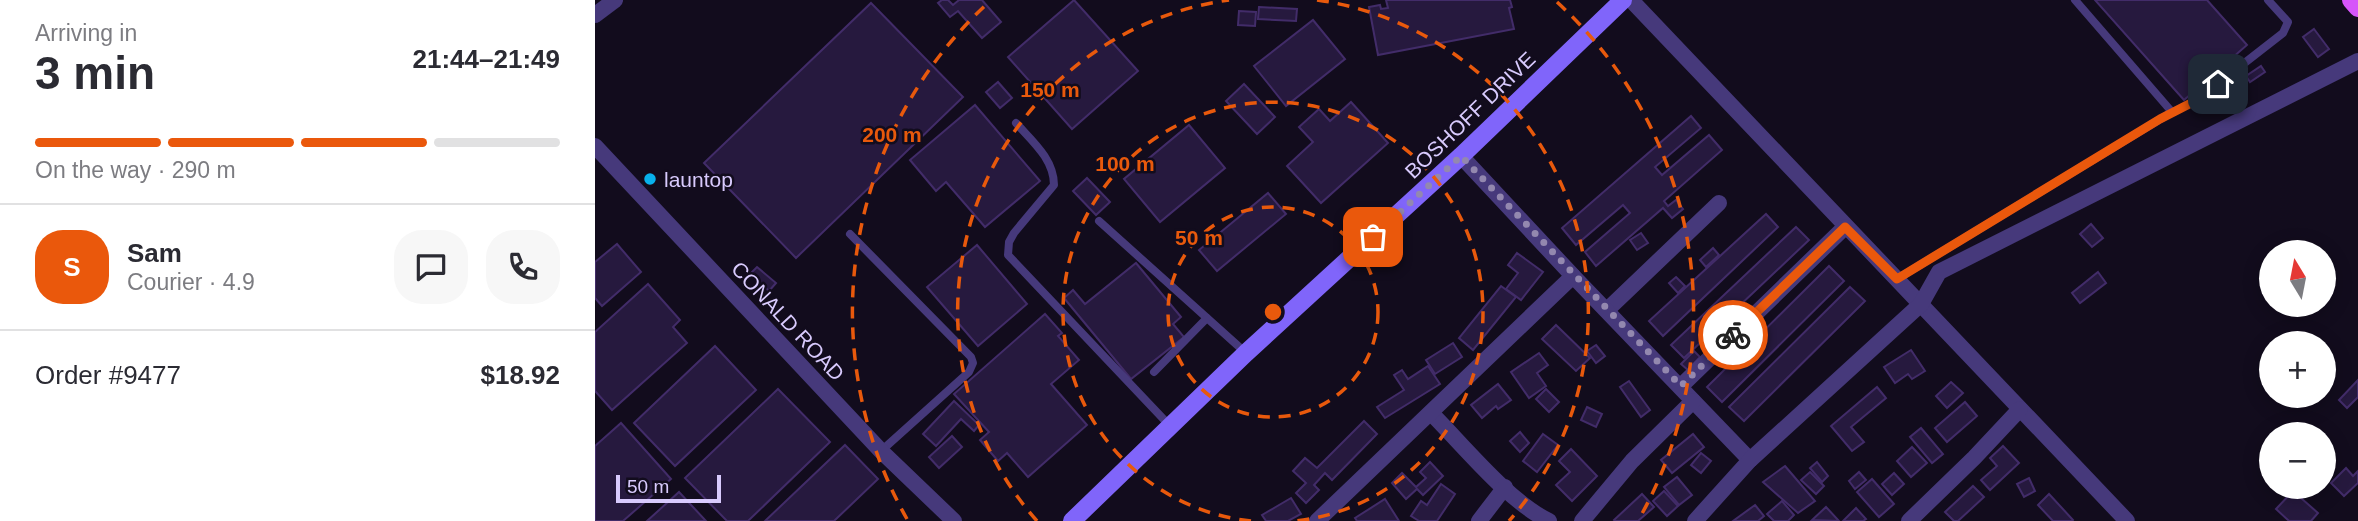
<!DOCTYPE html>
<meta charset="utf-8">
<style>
body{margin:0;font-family:Arial,sans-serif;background:#f7f7f7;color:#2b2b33;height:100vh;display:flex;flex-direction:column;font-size:26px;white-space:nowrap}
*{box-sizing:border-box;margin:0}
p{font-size:23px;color:#7c7c81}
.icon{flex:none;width:38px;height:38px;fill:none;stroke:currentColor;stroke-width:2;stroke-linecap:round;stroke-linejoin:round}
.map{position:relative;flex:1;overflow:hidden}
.sheet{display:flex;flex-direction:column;background:#fff;width:595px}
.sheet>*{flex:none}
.needle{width:46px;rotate:350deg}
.fabs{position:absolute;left:1664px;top:240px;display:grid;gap:14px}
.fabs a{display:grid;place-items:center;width:77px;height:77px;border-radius:50%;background:#fff;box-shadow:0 4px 18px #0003;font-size:35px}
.scale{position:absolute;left:21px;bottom:18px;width:105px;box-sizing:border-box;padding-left:7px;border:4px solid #d8cafd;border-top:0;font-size:19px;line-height:24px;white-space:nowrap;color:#d8cafd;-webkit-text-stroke:5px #120c1d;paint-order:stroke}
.pin{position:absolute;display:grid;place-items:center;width:60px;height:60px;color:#fff;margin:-30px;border-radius:14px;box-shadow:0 4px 10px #0006}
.courier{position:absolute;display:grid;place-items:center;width:70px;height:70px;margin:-35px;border:5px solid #ea580c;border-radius:50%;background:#fff;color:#222;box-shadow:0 2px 9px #0007}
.head em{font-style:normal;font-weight:700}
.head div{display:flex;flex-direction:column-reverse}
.head{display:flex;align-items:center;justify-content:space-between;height:119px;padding:0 35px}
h1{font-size:46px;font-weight:700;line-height:52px}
.bar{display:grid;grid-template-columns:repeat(4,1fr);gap:10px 7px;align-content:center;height:84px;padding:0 35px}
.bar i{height:9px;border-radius:5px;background:#e1e1e2}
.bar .on{background:#ea580c}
.bar p{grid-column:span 4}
.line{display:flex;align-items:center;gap:18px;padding:0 35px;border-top:2px solid #e1e1e2}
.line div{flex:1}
.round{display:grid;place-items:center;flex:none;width:74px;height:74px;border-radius:28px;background:#f7f7f7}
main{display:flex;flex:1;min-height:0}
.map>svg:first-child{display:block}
.building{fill:#26193e;stroke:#422c69;stroke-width:2}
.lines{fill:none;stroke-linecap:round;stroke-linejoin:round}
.service{stroke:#46397b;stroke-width:8}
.minor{stroke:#46397b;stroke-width:16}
.secondary{stroke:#8065fa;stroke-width:18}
.primary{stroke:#d655fa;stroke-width:18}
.done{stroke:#9388af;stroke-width:7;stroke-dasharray:0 12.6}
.route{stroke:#ea580c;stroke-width:9}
.ring{fill:none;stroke:#e8590c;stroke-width:3.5;stroke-dasharray:12 9}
.poi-dot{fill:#08b1ec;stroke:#120c1d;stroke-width:2.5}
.labels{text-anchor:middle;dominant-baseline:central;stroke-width:5;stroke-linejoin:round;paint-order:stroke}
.street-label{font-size:21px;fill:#d8cafd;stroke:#120c1d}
.poi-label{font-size:21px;fill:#d8cafd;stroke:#120c1d;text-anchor:start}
.centre{fill:#e8590c;stroke:#120c1d;stroke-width:3.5}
.ring-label{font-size:21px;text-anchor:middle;font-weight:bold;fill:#e8590c;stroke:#120c1d;stroke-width:5;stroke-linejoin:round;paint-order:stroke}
</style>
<main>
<section class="sheet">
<div class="head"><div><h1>3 min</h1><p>Arriving in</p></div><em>21:44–21:49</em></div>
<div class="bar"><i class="on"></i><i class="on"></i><i class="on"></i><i></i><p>On the way · 290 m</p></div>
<div class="line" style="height:126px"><b class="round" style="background:#ea580c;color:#fff">S</b><div><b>Sam</b><p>Courier · 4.9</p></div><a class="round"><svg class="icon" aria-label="chat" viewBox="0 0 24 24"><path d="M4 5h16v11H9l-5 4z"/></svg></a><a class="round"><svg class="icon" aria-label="phone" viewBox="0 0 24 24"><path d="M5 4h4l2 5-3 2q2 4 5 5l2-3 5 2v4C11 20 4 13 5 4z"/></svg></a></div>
<div class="line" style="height:91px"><div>Order #9477</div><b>$18.92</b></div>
</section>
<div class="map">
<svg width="1763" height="521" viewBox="0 0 1763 521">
<rect width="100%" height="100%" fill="#120c1d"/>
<g class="building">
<path d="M 347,0 L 353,0 L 358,5 L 364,0 L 387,0 L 406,22 L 387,38 L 363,11 L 355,17 L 343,3 Z"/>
<path d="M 479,0 L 543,71 L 477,129 L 413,57 Z"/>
<path d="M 791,0 L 915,0 L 917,7 L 914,8 L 919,29 L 783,55 L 774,7 L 785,5 L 786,9 L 793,8 Z"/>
<path d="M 1500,0 L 1612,0 L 1652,45 L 1589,100 Z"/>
<path d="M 276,3 L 368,97 L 201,258 L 109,163 Z"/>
<path d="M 664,7 L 702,9 L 701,21 L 663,19 Z"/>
<path d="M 644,11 L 661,12 L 660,26 L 643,25 Z"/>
<path d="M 718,20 L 750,59 L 691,106 L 659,66 Z"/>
<path d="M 1719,29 L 1734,49 L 1723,57 L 1708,37 Z"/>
<path d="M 1666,66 L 1670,72 L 1655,82 L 1651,76 Z"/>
<path d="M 403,82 L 417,98 L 405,108 L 391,92 Z"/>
<path d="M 649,84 L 680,117 L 662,134 L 631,101 Z"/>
<path d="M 756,102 L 793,143 L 726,203 L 692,166 L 718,142 L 704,127 L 724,109 L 735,121 Z"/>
<path d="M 380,105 L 445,181 L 390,227 L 351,182 L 341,191 L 315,160 Z"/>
<path d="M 1096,116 L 1106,128 L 1060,167 L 1067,175 L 1114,135 L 1127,150 L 1069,201 L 1073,206 L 1081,200 L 1088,209 L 1077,218 L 1068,208 L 1001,266 L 990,252 L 1035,213 L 1028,205 L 981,245 L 967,228 Z"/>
<path d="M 594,125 L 630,168 L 565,222 L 529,179 Z"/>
<path d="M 492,178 L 515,202 L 501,215 L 478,191 Z"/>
<path d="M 673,193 L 691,214 L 622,271 L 604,250 Z"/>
<path d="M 1171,214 L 1183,227 L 1068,336 L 1054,321 Z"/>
<path d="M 1496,224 L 1508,238 L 1497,247 L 1485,234 Z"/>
<path d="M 1201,227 L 1214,240 L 1089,358 L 1076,345 Z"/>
<path d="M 1046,233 L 1053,243 L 1042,250 L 1035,240 Z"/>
<path d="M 22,244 L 46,272 L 7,306 L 0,298 L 0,262 Z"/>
<path d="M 382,245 L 432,304 L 383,346 L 332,287 Z"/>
<path d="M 1118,248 L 1124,255 L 1111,267 L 1105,260 Z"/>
<path d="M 922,253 L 948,272 L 926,300 L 911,289 L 923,273 L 913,265 Z"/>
<path d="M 541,263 L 586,317 L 578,324 L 589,337 L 536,379 L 469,298 L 478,290 L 490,304 Z"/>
<path d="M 1234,266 L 1249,281 L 1127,402 L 1112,387 Z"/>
<path d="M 162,267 L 181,283 L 174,291 L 155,274 Z"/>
<path d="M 1503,272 L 1511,283 L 1485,303 L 1477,293 Z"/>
<path d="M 1081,277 L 1090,286 L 1083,293 L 1074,283 Z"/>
<path d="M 53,284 L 85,320 L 78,327 L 92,343 L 17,410 L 0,391 L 0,332 Z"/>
<path d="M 906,286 L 921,297 L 878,350 L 864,338 Z"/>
<path d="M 1255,287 L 1270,301 L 1149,421 L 1134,407 Z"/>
<path d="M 450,314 L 467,333 L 463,336 L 484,360 L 456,384 L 492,425 L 433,477 L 412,453 L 403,461 L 385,440 L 394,432 L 359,394 Z"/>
<path d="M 961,325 L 995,358 L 981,371 L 947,339 Z"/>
<path d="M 858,343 L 867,357 L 840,374 L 831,360 Z"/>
<path d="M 1001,345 L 1010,356 L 1001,363 L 992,351 Z"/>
<path d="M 120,346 L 161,390 L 80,466 L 39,423 Z"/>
<path d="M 1316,350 L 1330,371 L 1317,379 L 1313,374 L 1300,383 L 1289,367 Z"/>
<path d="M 1099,351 L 1105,357 L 1093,370 L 1086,364 Z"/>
<path d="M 944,353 L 953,365 L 942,373 L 951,386 L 934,398 L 916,372 Z"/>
<path d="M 833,366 L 845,384 L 790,418 L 782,407 L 809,390 L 799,375 L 807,370 L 813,379 Z"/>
<path d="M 1763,380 L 1763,397 L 1752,408 L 1744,400 Z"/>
<path d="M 1034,381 L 1055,410 L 1046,417 L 1025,387 Z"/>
<path d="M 1356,382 L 1368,393 L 1352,408 L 1341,396 Z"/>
<path d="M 903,384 L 916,400 L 903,409 L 901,406 L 887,418 L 876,405 Z"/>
<path d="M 1282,387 L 1291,398 L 1256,427 L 1269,442 L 1257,451 L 1236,426 Z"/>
<path d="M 183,389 L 235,442 L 153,521 L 132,521 L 90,478 Z"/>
<path d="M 951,389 L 964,402 L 954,412 L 941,399 Z"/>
<path d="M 359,401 L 384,425 L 379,431 L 366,419 L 341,446 L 328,434 Z"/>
<path d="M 1370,402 L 1382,416 L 1352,442 L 1340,428 Z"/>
<path d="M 992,407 L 1007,414 L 1001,427 L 986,420 Z"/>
<path d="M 769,421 L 782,434 L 737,480 L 730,473 L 719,485 L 724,490 L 711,503 L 701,493 L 711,483 L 698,471 L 710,458 L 722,468 Z"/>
<path d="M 26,423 L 76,479 L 28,521 L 0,521 L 0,446 Z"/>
<path d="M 1326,428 L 1348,454 L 1337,463 L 1315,437 Z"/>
<path d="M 925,432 L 934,443 L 925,452 L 915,441 Z"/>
<path d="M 948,434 L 963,445 L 942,472 L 928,461 Z"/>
<path d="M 1098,434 L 1109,447 L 1077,473 L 1066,460 Z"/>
<path d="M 357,436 L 367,447 L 344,468 L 334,457 Z"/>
<path d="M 250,445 L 283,479 L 239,521 L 170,521 Z"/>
<path d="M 1408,446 L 1424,463 L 1395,490 L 1386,480 L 1402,466 L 1395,458 Z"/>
<path d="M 1317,447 L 1332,463 L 1316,477 L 1302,461 Z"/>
<path d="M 976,449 L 1002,476 L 977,501 L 961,485 L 975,472 L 964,461 Z"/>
<path d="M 1106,453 L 1116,461 L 1106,473 L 1096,465 Z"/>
<path d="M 835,462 L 848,476 L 828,495 L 822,489 L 811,499 L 797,483 L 807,473 L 821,487 L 831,478 L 825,472 Z"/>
<path d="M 1222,462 L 1233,476 L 1227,482 L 1215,468 Z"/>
<path d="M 1190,466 L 1220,501 L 1203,513 L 1168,482 Z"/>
<path d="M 1751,468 L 1758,476 L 1763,471 L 1763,483 L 1749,496 L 1736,483 Z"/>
<path d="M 1215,472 L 1229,486 L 1221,494 L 1206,480 Z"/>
<path d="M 1264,472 L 1271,480 L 1260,489 L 1254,481 Z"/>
<path d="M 1299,473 L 1309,484 L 1297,495 L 1287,484 Z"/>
<path d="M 1082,477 L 1097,495 L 1084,505 L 1069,487 Z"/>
<path d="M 1434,478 L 1440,491 L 1429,497 L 1422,484 Z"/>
<path d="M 1277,479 L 1299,504 L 1284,517 L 1262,492 Z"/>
<path d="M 846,484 L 860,494 L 842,521 L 824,521 L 816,516 L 826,501 L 832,505 Z"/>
<path d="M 1378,486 L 1389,497 L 1363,521 L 1359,521 L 1350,512 Z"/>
<path d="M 1069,491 L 1083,506 L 1072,516 L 1058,501 Z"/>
<path d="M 1698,491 L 1723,513 L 1716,521 L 1694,521 L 1681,509 Z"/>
<path d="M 84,492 L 111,521 L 52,521 Z"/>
<path d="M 1047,494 L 1059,507 L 1043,521 L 1020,521 L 1019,520 Z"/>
<path d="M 1454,494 L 1478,520 L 1477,521 L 1458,521 L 1443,505 Z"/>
<path d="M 696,498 L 706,514 L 693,521 L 671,521 L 667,515 Z"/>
<path d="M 790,499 L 804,521 L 762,521 L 760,518 Z"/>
<path d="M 1187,501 L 1199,515 L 1193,521 L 1179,521 L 1172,514 Z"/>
<path d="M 1160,505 L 1169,516 L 1163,521 L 1138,521 Z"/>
<path d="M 1231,507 L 1244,521 L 1217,520 Z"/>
<path d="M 1261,508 L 1271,519 L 1268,521 L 1248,521 Z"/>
</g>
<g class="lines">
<g class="service">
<path d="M 1574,114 L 1602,100 L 1688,33 L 1693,22 L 1673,0"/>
<path d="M 421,123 C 437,141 459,159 459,185 L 419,233 L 414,242 L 413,255 L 576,427"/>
<path d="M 504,221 L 651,353"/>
<path d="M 255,234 L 376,357 L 378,363 L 374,372 L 286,451"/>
<path d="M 1302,279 L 1577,112 L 1480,0"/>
<path d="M 559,372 L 612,318"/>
</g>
<g class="minor">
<path d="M 1036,0 L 1532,521"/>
<path d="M 0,15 L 20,0"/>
<path d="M 0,146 L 286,451 L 359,521"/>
<path d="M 866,156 L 978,276"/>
<path d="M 1012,310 L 1124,203"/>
<path d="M 1086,386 L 1250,227"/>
<path d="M 836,413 C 868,445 914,502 954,521"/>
<path d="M 722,521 L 978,276 L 1155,460"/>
<path d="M 884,521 L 910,487"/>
<path d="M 987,521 L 1037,461 L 1098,401"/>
<path d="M 1100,521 L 1155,460 L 1326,304 L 1344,272 L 1763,61"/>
<path d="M 1314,521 L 1379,458 L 1425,409"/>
</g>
<path class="secondary" d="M 477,521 L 651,353 L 866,156 L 1028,0"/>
<path class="primary" d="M 1756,0 L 1763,8"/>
</g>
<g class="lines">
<path class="done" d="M 778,237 L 866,156 L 1086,386 L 1138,335"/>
<path class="route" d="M 1138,335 L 1250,227 L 1302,279 L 1565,119 L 1602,100 L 1623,84"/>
</g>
<g class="ring">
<circle cx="678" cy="312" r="105"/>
<path d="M656 521A210 210 0 1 1 700 521"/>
<path d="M442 521A315 315 0 0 1 634 0M722 0A315 315 0 0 1 914 521"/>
<path d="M312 519A420 420 0 0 1 394 2M962 2A420 420 0 0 1 1044 519"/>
</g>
<circle class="poi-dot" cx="55" cy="179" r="7"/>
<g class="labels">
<g class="street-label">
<text transform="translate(875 115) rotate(-44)">BOSHOFF DRIVE</text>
<text transform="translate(193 321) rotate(47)">CONALD ROAD</text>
</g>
<g class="poi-label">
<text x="69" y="179">launtop</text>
</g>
</g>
<circle cx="678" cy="312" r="10" class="centre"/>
<g class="ring-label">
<text x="455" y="97">150 m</text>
<text x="297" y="142">200 m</text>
<text x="530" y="171">100 m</text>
<text x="604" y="245">50 m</text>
</g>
</svg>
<div class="fabs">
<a><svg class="needle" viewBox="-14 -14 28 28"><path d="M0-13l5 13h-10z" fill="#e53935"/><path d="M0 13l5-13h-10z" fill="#7c7c81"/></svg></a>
<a>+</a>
<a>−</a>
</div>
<div class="scale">50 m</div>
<div class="pin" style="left:778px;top:237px;background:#ea580c"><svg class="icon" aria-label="bag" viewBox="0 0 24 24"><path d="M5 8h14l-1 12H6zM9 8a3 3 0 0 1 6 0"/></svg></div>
<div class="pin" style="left:1623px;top:84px;background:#1f2937"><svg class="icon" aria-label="home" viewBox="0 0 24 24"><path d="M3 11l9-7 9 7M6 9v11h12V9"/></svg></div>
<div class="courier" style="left:1138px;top:335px"><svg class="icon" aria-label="bike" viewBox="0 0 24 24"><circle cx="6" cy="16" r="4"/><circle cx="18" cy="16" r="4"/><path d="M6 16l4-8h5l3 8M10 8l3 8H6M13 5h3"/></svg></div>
</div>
</main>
